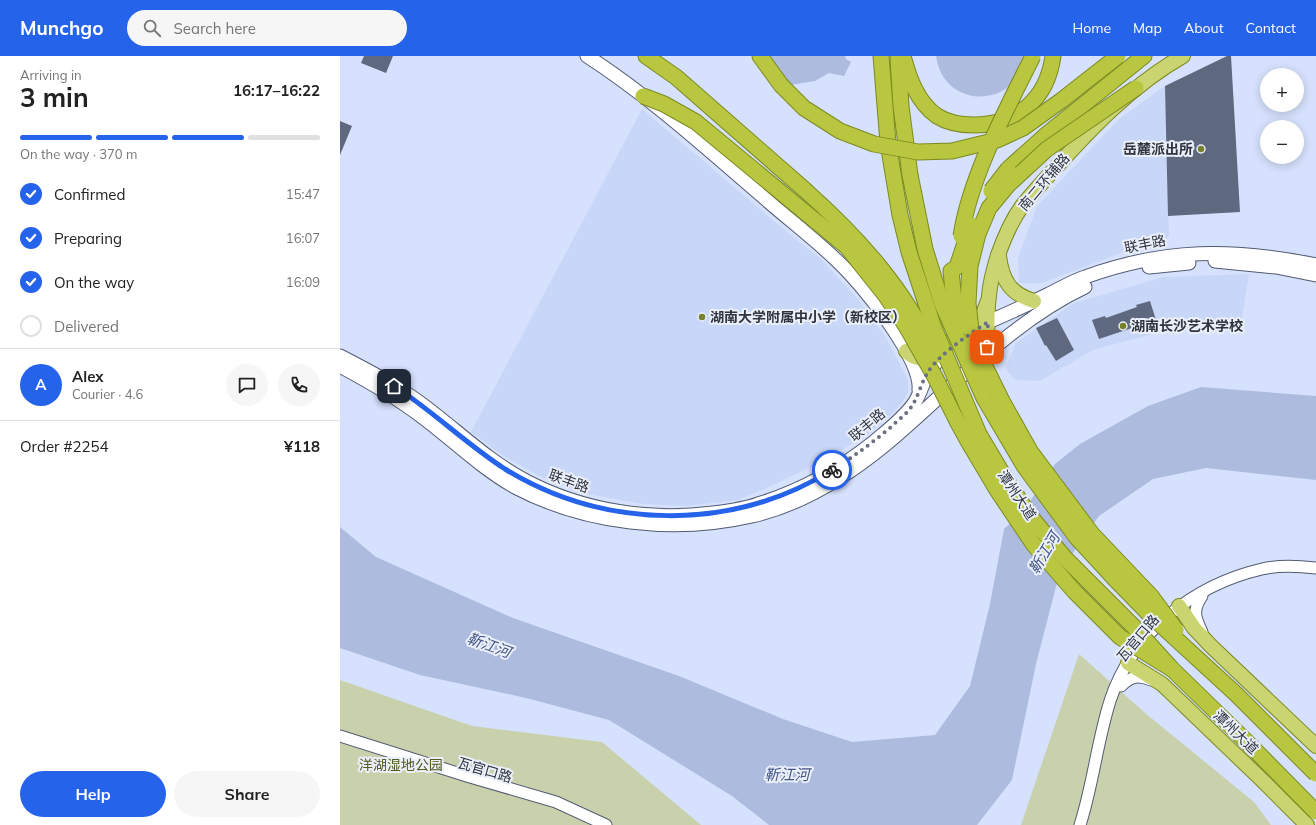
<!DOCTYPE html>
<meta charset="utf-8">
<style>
body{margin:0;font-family:Mulish,"Noto Sans SC",sans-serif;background:#f6f6f6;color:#222;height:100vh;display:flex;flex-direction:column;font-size:15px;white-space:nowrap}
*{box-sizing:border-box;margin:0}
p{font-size:13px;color:#767676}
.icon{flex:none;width:22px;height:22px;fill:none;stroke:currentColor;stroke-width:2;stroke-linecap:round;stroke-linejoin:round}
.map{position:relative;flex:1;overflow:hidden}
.panel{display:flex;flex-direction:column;background:#fff;width:340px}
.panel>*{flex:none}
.fabs{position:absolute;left:920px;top:12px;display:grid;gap:8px}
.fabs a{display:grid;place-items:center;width:44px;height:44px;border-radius:50%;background:#fff;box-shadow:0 2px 10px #0003;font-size:20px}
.pin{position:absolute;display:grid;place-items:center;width:34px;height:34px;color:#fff;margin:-17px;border-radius:8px;box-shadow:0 2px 6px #0006}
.courier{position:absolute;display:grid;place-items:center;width:40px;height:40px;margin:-20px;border:3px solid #2563eb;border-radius:50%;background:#fff;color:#222;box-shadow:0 1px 5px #0007}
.head em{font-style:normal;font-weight:700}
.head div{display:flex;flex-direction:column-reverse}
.head{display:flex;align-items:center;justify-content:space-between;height:68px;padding:0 20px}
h1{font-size:26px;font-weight:700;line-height:30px}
.bar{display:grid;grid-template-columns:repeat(4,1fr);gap:6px 4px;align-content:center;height:48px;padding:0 20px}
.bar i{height:5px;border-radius:3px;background:#e0e0e0}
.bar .current{background:#2563eb}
.bar p{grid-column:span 4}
.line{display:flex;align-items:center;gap:10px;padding:0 20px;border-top:1px solid #e0e0e0}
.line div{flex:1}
.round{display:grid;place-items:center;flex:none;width:42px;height:42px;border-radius:21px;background:#f6f6f6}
ol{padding:0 20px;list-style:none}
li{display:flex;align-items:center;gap:12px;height:44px}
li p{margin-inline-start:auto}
li .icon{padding:4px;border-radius:50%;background:#2563eb;color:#fff;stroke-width:4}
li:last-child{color:#767676}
li i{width:22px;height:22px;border:2px solid #e0e0e0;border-radius:50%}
.action{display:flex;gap:8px;margin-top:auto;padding:8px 20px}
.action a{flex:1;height:46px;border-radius:24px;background:#2563eb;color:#fff;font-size:16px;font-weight:700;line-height:46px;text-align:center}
.action a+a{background:#f6f6f6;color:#222}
header{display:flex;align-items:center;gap:24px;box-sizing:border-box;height:56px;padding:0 20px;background:#2563eb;color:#fff}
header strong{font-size:19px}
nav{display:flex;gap:22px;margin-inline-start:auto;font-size:14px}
.search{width:280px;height:36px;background:#f6f6f6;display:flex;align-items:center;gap:10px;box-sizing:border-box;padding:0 14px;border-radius:22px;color:#767676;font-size:15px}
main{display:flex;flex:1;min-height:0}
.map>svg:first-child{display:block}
.built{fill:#c8d6f8}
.green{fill:#c9d0ac}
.water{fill:#adbbde}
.building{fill:#5e687f}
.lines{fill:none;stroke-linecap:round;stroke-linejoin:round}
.tertiary-casing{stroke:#525b72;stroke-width:13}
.secondary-casing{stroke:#525b72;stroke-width:15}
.primary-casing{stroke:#7d8a20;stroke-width:16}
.trunk-casing{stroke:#7d8a20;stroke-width:17}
.tertiary{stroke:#fff;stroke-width:11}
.secondary{stroke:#fff;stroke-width:13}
.primary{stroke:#cad470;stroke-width:14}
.trunk{stroke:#b8c640;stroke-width:15}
.trunk-bridge-casing{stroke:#7d8a20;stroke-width:17;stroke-linecap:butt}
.trunk-bridge{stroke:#b8c640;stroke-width:15}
.done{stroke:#6b7182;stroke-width:4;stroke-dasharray:0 7.2}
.route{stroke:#2563eb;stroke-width:5}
.poi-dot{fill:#75812d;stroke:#eaeffa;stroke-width:1.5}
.labels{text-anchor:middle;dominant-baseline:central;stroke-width:4;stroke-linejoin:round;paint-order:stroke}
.poi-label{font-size:14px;font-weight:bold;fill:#31353f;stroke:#eaeffa;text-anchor:start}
.street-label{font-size:14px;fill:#31353f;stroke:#eaeffa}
.park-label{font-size:14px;fill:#535c21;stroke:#eaeffa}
.water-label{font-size:15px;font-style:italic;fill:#435585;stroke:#eaeffa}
</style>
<header>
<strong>Munchgo</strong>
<div class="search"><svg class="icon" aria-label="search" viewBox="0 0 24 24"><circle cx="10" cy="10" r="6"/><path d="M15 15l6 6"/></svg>Search here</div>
<nav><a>Home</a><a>Map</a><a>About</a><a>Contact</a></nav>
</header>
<main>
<section class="panel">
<div class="head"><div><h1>3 min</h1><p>Arriving in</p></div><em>16:17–16:22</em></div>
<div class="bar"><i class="current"></i><i class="current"></i><i class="current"></i><i></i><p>On the way · 370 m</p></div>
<ol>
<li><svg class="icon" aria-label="check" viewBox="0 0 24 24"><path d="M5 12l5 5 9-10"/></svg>Confirmed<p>15:47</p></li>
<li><svg class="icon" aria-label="check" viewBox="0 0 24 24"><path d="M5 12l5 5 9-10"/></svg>Preparing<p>16:07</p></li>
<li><svg class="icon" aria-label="check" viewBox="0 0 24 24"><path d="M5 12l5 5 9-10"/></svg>On the way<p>16:09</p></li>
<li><i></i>Delivered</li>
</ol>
<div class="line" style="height:72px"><b class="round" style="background:#2563eb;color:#fff">A</b><div><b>Alex</b><p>Courier · 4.6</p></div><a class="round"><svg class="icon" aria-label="chat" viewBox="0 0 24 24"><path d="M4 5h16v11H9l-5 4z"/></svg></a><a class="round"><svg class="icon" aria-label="phone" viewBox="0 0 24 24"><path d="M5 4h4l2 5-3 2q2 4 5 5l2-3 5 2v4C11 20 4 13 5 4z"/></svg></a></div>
<div class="line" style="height:52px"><div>Order #2254</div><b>¥118</b></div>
<div class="action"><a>Help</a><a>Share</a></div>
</section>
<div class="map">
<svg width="976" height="769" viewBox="0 0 976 769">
<rect width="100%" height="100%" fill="#d6e1fd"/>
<g class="built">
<path d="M 825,30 L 829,181 L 786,195 L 702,227 L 679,227 L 678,202 L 697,150 L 779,63 Z"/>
<path d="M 302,53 L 453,181 L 481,203 L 517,242 L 545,280 L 568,324 L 568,336 L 564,344 L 554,356 L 528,378 L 485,404 L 429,431 L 398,444 L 346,450 L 303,448 L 247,438 L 199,420 L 162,399 L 131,376 Z"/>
<path d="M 909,218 L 901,267 L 831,273 L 753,294 L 700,325 L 675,324 L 665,312 L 676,287 L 734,247 L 823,221 Z"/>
</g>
<g class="green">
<path d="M 739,598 L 805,657 L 914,746 L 931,769 L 681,769 Z"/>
<path d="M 0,624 L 132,670 L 262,686 L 361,769 L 0,769 Z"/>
</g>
<g class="water">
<path d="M 431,0 L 505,0 L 506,3 L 511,6 L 504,20 L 489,17 L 475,25 L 450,29 L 429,8 Z"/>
<path d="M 596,0 L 683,0 C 682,51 604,57 596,0 Z"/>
<path d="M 861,331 L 976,340 L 976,424 L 866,412 L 813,423 L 759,460 L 720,515 L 696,608 L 672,724 L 637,769 L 429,769 L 392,740 L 269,664 L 186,642 L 80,619 L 0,592 L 0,471 L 36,501 L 173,562 L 339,620 L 443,663 L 512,686 L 595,679 L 630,630 L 650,548 L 664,473 L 684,454 L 715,408 L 740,388 L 808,350 Z"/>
</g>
<g class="building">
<path d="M 24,0 L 53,0 L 46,17 L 21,7 Z"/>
<path d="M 887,0 L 891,0 L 900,156 L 828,160 L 825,30 Z"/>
<path d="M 0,65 L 12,70 L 0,99 Z"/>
<path d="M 810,245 L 816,264 L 759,283 L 752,264 L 765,260 L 766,262 L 797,251 L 796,249 Z"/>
<path d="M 717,262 L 734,294 L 716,305 L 706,289 L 705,290 L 696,272 Z"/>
</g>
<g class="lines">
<defs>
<g id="tertiary">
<path d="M 862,540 C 852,555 855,561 862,576"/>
<path d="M 781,630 C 791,620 798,619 811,624"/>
<path d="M 0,680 L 130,721 L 216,746 L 266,769"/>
<path d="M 740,769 C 753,729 757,686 770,645 C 792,577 853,529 922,513 C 939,509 958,510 976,512"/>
</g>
<g id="secondary">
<path d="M 247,0 C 309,40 365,91 421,139 C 451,166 484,189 511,219 C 531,241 582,305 579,334"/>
<path d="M 875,205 L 936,211 L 976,219"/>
<path d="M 809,211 L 849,207"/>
<path d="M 640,272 L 648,266 C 669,257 689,248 709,238 C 721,232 733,225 745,221 C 825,192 893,192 976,209"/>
<path d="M 0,300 C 27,314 54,328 79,346 C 115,372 146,404 186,425 C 243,455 310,465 373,457 C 388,455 404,453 418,448 C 460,435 500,413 535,385 C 548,374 565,361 575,346 C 583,333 584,318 596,307"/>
<path d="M 0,310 C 28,325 56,341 81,360 C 112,383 141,412 175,431 C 245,468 334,478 412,460 C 460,449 506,421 545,389 C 610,335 667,268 745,231"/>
</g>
<g id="primary">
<path d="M 659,200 C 662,224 670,238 694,245"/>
<path d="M 566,295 C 573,303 581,304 591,301 L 642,261 L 647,247"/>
<path d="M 645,300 C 649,280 646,260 649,240 C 650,226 654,212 658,199 C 664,182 672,164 682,150 C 691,139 701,128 710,118 C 749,74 792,29 843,0"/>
<path d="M 839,550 L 854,572 L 871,590 L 976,690"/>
<path d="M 788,607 L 822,628 L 922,724 L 967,769"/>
</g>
<g id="trunk">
<path d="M 306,0 L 336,21 L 465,134"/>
<path d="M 420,0 L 441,29"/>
<path d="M 541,0 L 548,87 L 554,123"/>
<path d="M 563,0 C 569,22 577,46 597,60 C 608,67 621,69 634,69 C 677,68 707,44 713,0"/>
<path d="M 558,3 L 561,50 L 570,119"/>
<path d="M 668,113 L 707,78 L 804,0"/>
</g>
</defs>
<use href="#tertiary" class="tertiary-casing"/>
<use href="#secondary" class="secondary-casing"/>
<use href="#primary" class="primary-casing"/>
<use href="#trunk" class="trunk-casing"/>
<use href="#tertiary" class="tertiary"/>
<use href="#secondary" class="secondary"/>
<use href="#primary" class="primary"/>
<use href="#trunk" class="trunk"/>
<defs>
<g id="trunk-bridge">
<path d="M 441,29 L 464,52 L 500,75 L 534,88 L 578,96 L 612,95 L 657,84 L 683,72 L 722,44 L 778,0"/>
<path d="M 796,32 L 707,93 L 668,129 L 649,152 L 638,178 L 630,210 L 628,247 L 631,274 L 637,294 L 662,345 L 690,395 L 752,478 L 811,540 L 836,574"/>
<path d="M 303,40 L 324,48 L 356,66 L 507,191 L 546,240 L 566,270 L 595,321 L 617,365 L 632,392 L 657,434 L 694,489 L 734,535 L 780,581 L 832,613"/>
<path d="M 570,119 L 585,193 L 602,248 L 644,342 L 684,410 L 737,482 L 773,521 L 810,559 L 896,638 L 976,718"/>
<path d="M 554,123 L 560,159 L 569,196 L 594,272 L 639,378 L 667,425 L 691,461 L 724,501 L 793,570 L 832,613 L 906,685 L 976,756"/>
<path d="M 465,134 C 518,181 566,234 595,300"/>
<path d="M 651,135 L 668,113"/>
<path d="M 621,180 C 630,121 666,54 693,0"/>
<path d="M 620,271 L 614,245 L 611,215 L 617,211 L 631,169"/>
</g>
</defs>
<use href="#trunk-bridge" class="trunk-bridge-casing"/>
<use href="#trunk-bridge" class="trunk-bridge"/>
</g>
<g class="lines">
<path class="done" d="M 492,414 C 513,401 532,387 551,371 C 557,365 564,360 569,354 C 578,343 580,329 588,316 C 598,299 631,277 648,266 L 647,291"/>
<path class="route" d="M 54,330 C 93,355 126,388 165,413 C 265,474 392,476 492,414"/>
</g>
<g class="poi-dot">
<circle cx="861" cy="93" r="4"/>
<circle cx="362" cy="261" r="4"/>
<circle cx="783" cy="270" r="4"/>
</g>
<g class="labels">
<g class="poi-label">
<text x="853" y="93" text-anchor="end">岳麓派出所</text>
<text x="370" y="261">湖南大学附属中小学（新校区）</text>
<text x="791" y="270">湖南长沙艺术学校</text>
</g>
<g class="street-label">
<text transform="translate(704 126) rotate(-50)">南二环辅路</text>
<text transform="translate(805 188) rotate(-11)">联丰路</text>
<text transform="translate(527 369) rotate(-40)">联丰路</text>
<text transform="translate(229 425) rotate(20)">联丰路</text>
<text transform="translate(677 439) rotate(56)">潭州大道</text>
<text transform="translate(798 582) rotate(-50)">瓦官口路</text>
<text transform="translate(896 676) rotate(44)">潭州大道</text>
<text transform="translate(145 714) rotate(16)">瓦官口路</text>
</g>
<g class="park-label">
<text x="61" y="709">洋湖湿地公园</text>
</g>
<g class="water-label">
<text transform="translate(704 497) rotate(-59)">靳江河</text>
<text transform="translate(149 589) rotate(20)">靳江河</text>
<text x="447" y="718">靳江河</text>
</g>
</g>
</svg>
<div class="fabs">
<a>+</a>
<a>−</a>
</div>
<div class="pin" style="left:647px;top:291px;background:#ea580c"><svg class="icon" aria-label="bag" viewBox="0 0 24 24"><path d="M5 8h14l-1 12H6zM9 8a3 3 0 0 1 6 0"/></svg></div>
<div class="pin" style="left:54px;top:330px;background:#1f2937"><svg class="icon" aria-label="home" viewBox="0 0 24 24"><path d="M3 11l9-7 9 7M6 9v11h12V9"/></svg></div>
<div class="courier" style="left:492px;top:414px"><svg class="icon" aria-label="bike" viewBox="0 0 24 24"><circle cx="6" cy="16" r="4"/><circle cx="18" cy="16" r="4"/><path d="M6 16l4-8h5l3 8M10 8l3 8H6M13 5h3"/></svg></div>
</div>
</main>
